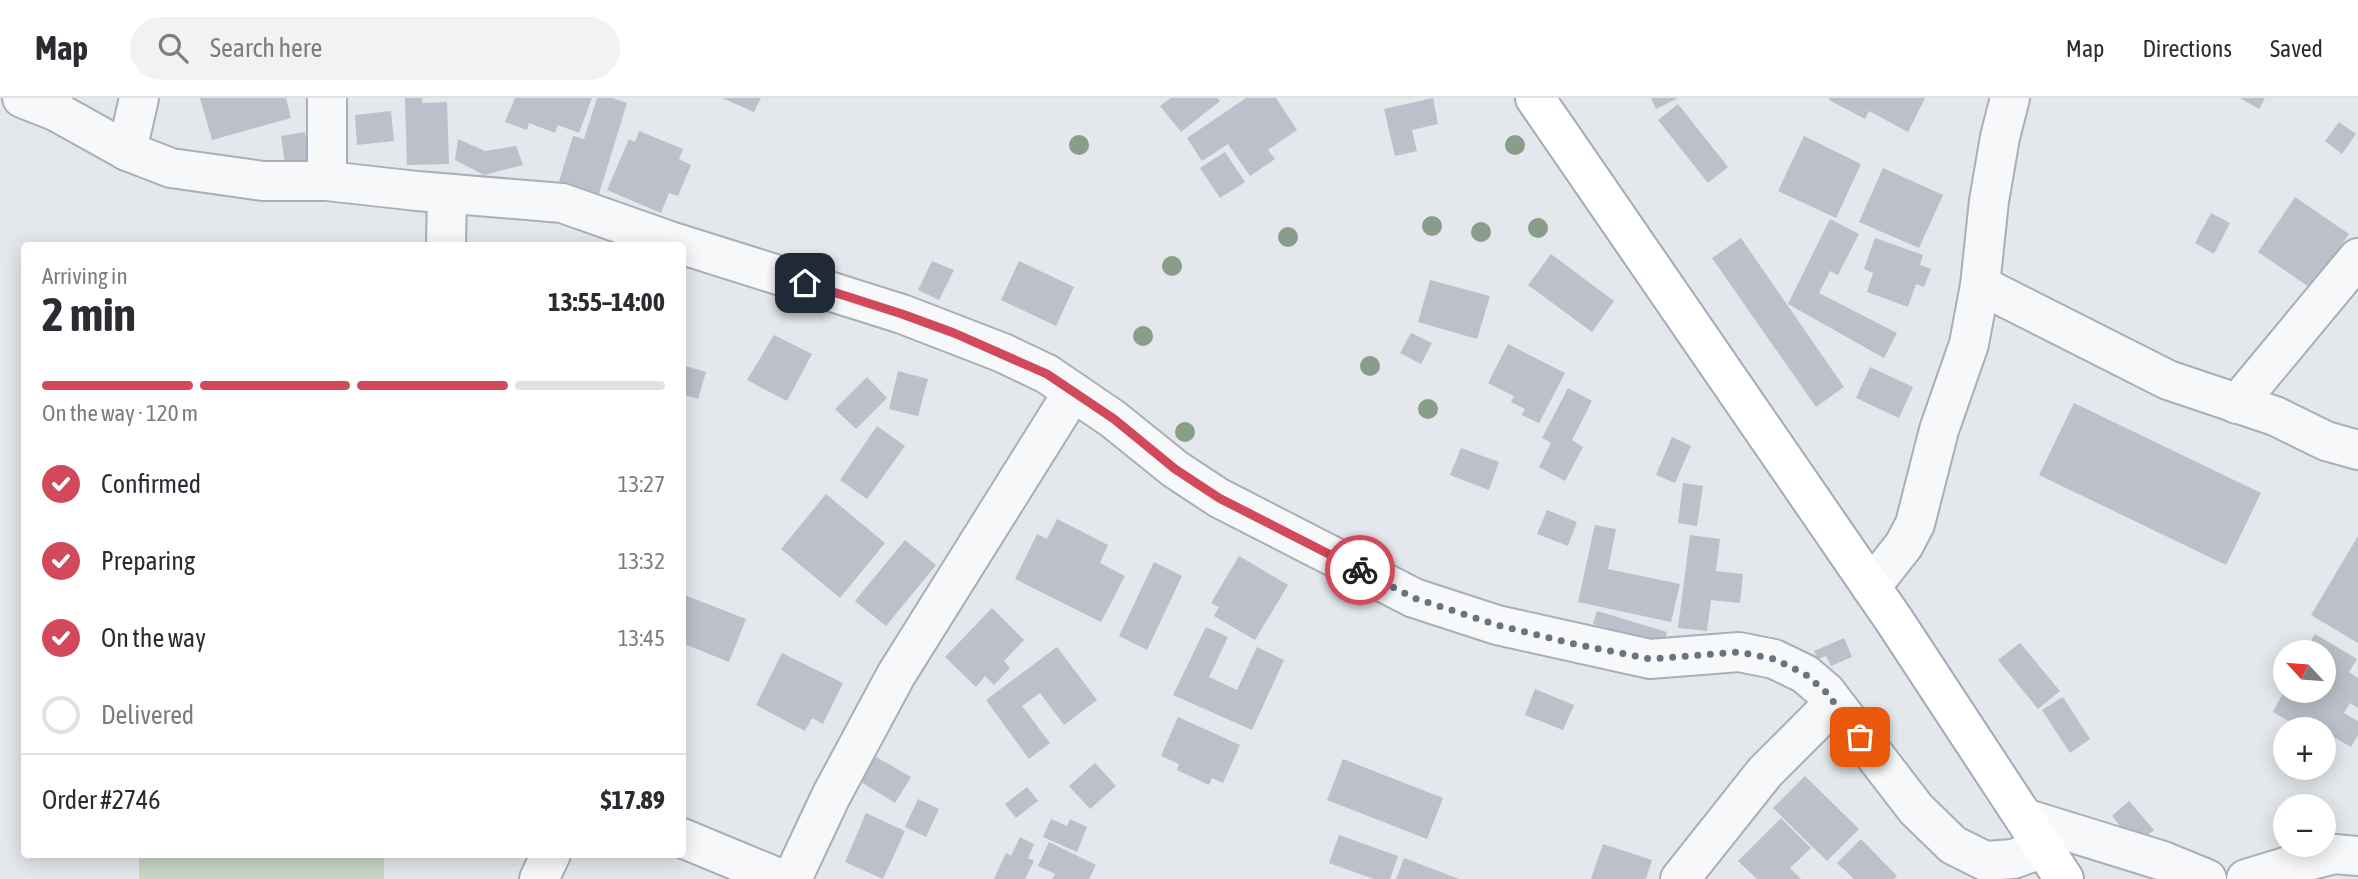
<!DOCTYPE html>
<meta charset="utf-8">
<style>
body{margin:0;font-family:"Asap Condensed",sans-serif;background:#f2f2f3;color:#2b2b33;height:100vh;display:flex;flex-direction:column;font-size:26px;white-space:nowrap}
*{box-sizing:border-box;margin:0}
p{font-size:23px;color:#7c7c81}
.icon{flex:none;width:38px;height:38px;fill:none;stroke:currentColor;stroke-width:2;stroke-linecap:round;stroke-linejoin:round}
.map{position:relative;flex:1;overflow:hidden}
.side{position:absolute;left:21px;top:144px;width:665px;height:616px;display:flex;flex-direction:column;background:#fff;border-radius:7px;box-shadow:0 4px 18px #0003}
.side>*{flex:none}
.needle{width:46px;rotate:296deg}
.controls{position:absolute;left:2273px;top:542px;display:grid;gap:14px}
.controls a{display:grid;place-items:center;width:63px;height:63px;border-radius:50%;background:#fff;box-shadow:0 4px 18px #0003;font-size:35px}
.pin{position:absolute;display:grid;place-items:center;width:60px;height:60px;color:#fff;margin:-30px;border-radius:14px;box-shadow:0 4px 10px #0006}
.courier{position:absolute;display:grid;place-items:center;width:70px;height:70px;margin:-35px;border:5px solid #d1495b;border-radius:50%;background:#fff;color:#222;box-shadow:0 2px 9px #0007}
.summary em{font-style:normal;font-weight:700}
.summary div{display:flex;flex-direction:column-reverse}
.summary{display:flex;align-items:center;justify-content:space-between;height:119px;padding:0 21px}
h1{font-size:46px;font-weight:700;line-height:52px}
.bar{display:grid;grid-template-columns:repeat(4,1fr);gap:10px 7px;align-content:center;height:84px;padding:0 21px}
.bar i{height:9px;border-radius:5px;background:#e1e1e2}
.bar .current{background:#d1495b}
.bar p{grid-column:span 4}
.line{display:flex;align-items:center;gap:18px;padding:0 21px;border-top:2px solid #e1e1e2}
.line div{flex:1}
ol{padding:0 21px;list-style:none}
li{display:flex;align-items:center;gap:21px;height:77px}
li p{margin-inline-start:auto}
li .icon{padding:7px;border-radius:50%;background:#d1495b;color:#fff;stroke-width:4}
li:last-child{color:#7c7c81}
li i{width:38px;height:38px;border:4px solid #e1e1e2;border-radius:50%}
header{display:flex;align-items:center;gap:42px;box-sizing:border-box;height:98px;padding:0 35px;background:#fff;border-bottom:2px solid #e1e1e2}
header strong{font-size:33px}
nav{display:flex;gap:38px;margin-inline-start:auto;font-size:24px}
.search{width:490px;height:63px;background:#f2f2f3;display:flex;align-items:center;gap:18px;box-sizing:border-box;padding:0 24px;border-radius:38px;color:#7c7c81;font-size:26px}
.map>svg:first-child{display:block}
.green{fill:#c9d6c5}
.building{fill:#bbc0ca}
.lines{fill:none;stroke-linecap:round;stroke-linejoin:round}
.minor-casing{stroke:#a9aeb7;stroke-width:42}
.major-casing{stroke:#a3abb8;stroke-width:42}
.minor{stroke:#f7f8fa;stroke-width:38}
.major{stroke:#fff;stroke-width:38}
.tree{fill:#899d89}
.done{stroke:#6c737f;stroke-width:7;stroke-dasharray:0 12.6}
.route{stroke:#d1495b;stroke-width:9}
</style>
<header>
<strong>Map</strong>
<div class="search"><svg class="icon" aria-label="search" viewBox="0 0 24 24"><circle cx="10" cy="10" r="6"/><path d="M15 15l6 6"/></svg>Search here</div>
<nav><a>Map</a><a>Directions</a><a>Saved</a></nav>
</header>
<div class="map">
<svg width="2358" height="781" viewBox="0 0 2358 781">
<rect width="100%" height="100%" fill="#e4e7ec"/>
<rect class="green" x="139" y="756" width="245" height="25"/>
<g class="building">
<path d="M 200,0 L 286,0 L 291,20 L 212,42 Z"/>
<path d="M 405,0 L 422,0 L 422,5 L 447,4 L 449,66 L 407,67 Z"/>
<path d="M 515,0 L 592,0 L 579,35 L 558,27 L 555,35 L 529,25 L 527,32 L 505,24 Z"/>
<path d="M 597,0 L 612,0 L 627,5 L 594,112 L 554,100 L 573,38 L 584,41 Z"/>
<path d="M 722,0 L 761,0 L 754,14 Z"/>
<path d="M 1171,0 L 1217,0 L 1220,3 L 1181,34 L 1160,8 Z"/>
<path d="M 1246,0 L 1276,0 L 1297,32 L 1268,52 L 1275,61 L 1250,78 L 1228,46 L 1202,63 L 1187,40 Z"/>
<path d="M 1433,0 L 1438,26 L 1412,32 L 1417,53 L 1395,58 L 1384,11 Z"/>
<path d="M 1651,0 L 1678,0 L 1656,11 Z"/>
<path d="M 1830,0 L 1925,0 L 1908,34 L 1869,13 L 1865,21 L 1829,2 Z"/>
<path d="M 2240,0 L 2265,0 L 2259,11 Z"/>
<path d="M 1678,6 L 1728,69 L 1708,85 L 1658,22 Z"/>
<path d="M 391,13 L 394,43 L 357,47 L 355,17 Z"/>
<path d="M 2339,24 L 2356,36 L 2342,56 L 2325,43 Z"/>
<path d="M 639,33 L 683,51 L 679,61 L 691,67 L 678,98 L 669,95 L 661,115 L 607,92 L 629,41 L 635,44 Z"/>
<path d="M 305,34 L 310,62 L 285,66 L 281,38 Z"/>
<path d="M 1804,38 L 1861,66 L 1836,120 L 1778,93 Z"/>
<path d="M 458,41 L 485,53 L 516,48 L 523,67 L 484,77 L 455,62 Z"/>
<path d="M 1225,54 L 1245,84 L 1220,100 L 1200,70 Z"/>
<path d="M 1883,70 L 1943,97 L 1919,150 L 1859,124 Z"/>
<path d="M 2295,99 L 2349,136 L 2312,191 L 2258,154 Z"/>
<path d="M 2211,115 L 2230,125 L 2214,156 L 2195,145 Z"/>
<path d="M 1830,121 L 1859,136 L 1838,177 L 1830,173 L 1819,195 L 1897,235 L 1884,260 L 1788,206 Z"/>
<path d="M 1741,140 L 1844,289 L 1816,309 L 1712,160 Z"/>
<path d="M 1875,140 L 1923,157 L 1920,167 L 1931,171 L 1924,189 L 1916,186 L 1908,209 L 1867,194 L 1873,175 L 1864,171 Z"/>
<path d="M 1551,156 L 1614,203 L 1592,234 L 1528,187 Z"/>
<path d="M 932,163 L 954,172 L 939,202 L 918,192 Z"/>
<path d="M 1019,163 L 1074,189 L 1056,228 L 1001,202 Z"/>
<path d="M 1430,182 L 1490,198 L 1477,241 L 1418,224 Z"/>
<path d="M 1411,235 L 1432,245 L 1421,266 L 1400,255 Z"/>
<path d="M 774,237 L 812,256 L 787,303 L 747,282 Z"/>
<path d="M 1508,246 L 1565,275 L 1539,325 L 1522,317 L 1525,311 L 1511,304 L 1514,298 L 1488,285 Z"/>
<path d="M 682,267 L 706,274 L 698,301 L 682,296 Z"/>
<path d="M 1870,269 L 1913,289 L 1899,320 L 1856,300 Z"/>
<path d="M 898,273 L 928,281 L 918,318 L 889,311 Z"/>
<path d="M 867,279 L 887,300 L 856,331 L 835,311 Z"/>
<path d="M 1568,290 L 1592,303 L 1572,342 L 1583,349 L 1565,383 L 1539,369 L 1551,345 L 1542,340 Z"/>
<path d="M 2074,305 L 2261,395 L 2226,467 L 2039,377 Z"/>
<path d="M 877,328 L 905,348 L 867,401 L 840,382 Z"/>
<path d="M 1672,339 L 1691,348 L 1675,385 L 1656,377 Z"/>
<path d="M 1461,350 L 1499,364 L 1489,392 L 1450,377 Z"/>
<path d="M 1683,385 L 1703,388 L 1697,428 L 1678,425 Z"/>
<path d="M 826,396 L 885,445 L 840,500 L 781,451 Z"/>
<path d="M 1547,412 L 1577,424 L 1568,448 L 1537,436 Z"/>
<path d="M 1057,421 L 1108,447 L 1100,465 L 1125,478 L 1101,524 L 1015,481 L 1037,436 L 1047,441 Z"/>
<path d="M 1595,427 L 1616,431 L 1608,471 L 1680,486 L 1671,524 L 1578,504 Z"/>
<path d="M 1690,437 L 1720,441 L 1716,473 L 1743,476 L 1740,505 L 1711,502 L 1707,533 L 1678,530 Z"/>
<path d="M 2358,438 L 2358,545 L 2311,517 Z"/>
<path d="M 905,442 L 936,467 L 886,528 L 855,503 Z"/>
<path d="M 1239,458 L 1288,487 L 1255,542 L 1214,518 L 1219,509 L 1211,505 Z"/>
<path d="M 1154,464 L 1182,478 L 1147,552 L 1119,538 Z"/>
<path d="M 682,496 L 746,521 L 729,564 L 682,545 Z"/>
<path d="M 992,510 L 1024,542 L 1004,563 L 1010,570 L 994,587 L 985,578 L 976,589 L 945,559 Z"/>
<path d="M 1597,513 L 1667,534 L 1663,547 L 1593,526 Z"/>
<path d="M 1206,529 L 1228,539 L 1209,579 L 1237,592 L 1257,549 L 1284,562 L 1252,632 L 1173,597 Z"/>
<path d="M 2315,536 L 2357,561 L 2349,574 L 2358,580 L 2358,610 L 2350,605 L 2344,615 L 2358,623 L 2358,637 L 2351,649 L 2311,626 L 2307,632 L 2304,632 L 2273,614 L 2284,593 L 2324,593 L 2324,555 L 2303,555 Z"/>
<path d="M 1844,540 L 1852,559 L 1831,568 L 1826,558 L 1818,561 L 1814,553 Z"/>
<path d="M 2020,545 L 2060,593 L 2038,611 L 1998,562 Z"/>
<path d="M 1057,549 L 1097,602 L 1064,627 L 1040,595 L 1022,608 L 1050,645 L 1029,661 L 986,602 Z"/>
<path d="M 782,555 L 843,585 L 823,626 L 812,620 L 805,633 L 756,607 Z"/>
<path d="M 1535,591 L 1574,607 L 1563,632 L 1525,617 Z"/>
<path d="M 2063,599 L 2090,641 L 2070,655 L 2042,612 Z"/>
<path d="M 1178,619 L 1240,647 L 1223,685 L 1212,680 L 1209,687 L 1177,672 L 1179,666 L 1161,658 Z"/>
<path d="M 866,653 L 911,679 L 895,705 L 851,678 Z"/>
<path d="M 1343,661 L 1443,700 L 1427,741 L 1327,702 Z"/>
<path d="M 1095,665 L 1116,688 L 1090,711 L 1069,688 Z"/>
<path d="M 1805,678 L 1859,731 L 1827,763 L 1773,710 Z"/>
<path d="M 1027,689 L 1038,703 L 1016,720 L 1005,706 Z"/>
<path d="M 918,701 L 939,711 L 926,739 L 905,729 Z"/>
<path d="M 2129,703 L 2154,732 L 2136,747 L 2112,718 Z"/>
<path d="M 866,715 L 905,733 L 883,781 L 845,764 Z"/>
<path d="M 1781,720 L 1811,750 L 1790,770 L 1801,781 L 1757,781 L 1738,763 Z"/>
<path d="M 1051,721 L 1067,728 L 1070,721 L 1087,729 L 1077,754 L 1043,739 Z"/>
<path d="M 1339,737 L 1398,758 L 1390,781 L 1374,781 L 1329,765 Z"/>
<path d="M 1020,739 L 1034,746 L 1028,760 L 1034,763 L 1025,781 L 994,781 L 1006,755 L 1011,758 Z"/>
<path d="M 1861,741 L 1897,778 L 1894,781 L 1854,781 L 1837,765 Z"/>
<path d="M 1049,744 L 1096,767 L 1089,781 L 1052,781 L 1055,776 L 1038,768 Z"/>
<path d="M 1603,746 L 1652,762 L 1646,781 L 1591,781 Z"/>
<path d="M 1404,760 L 1459,781 L 1396,781 Z"/>
</g>
<g class="lines">
<defs>
<g id="minor">
<path d="M 22,0 L 55,13 L 127,53"/>
<path d="M 139,0 L 127,53 L 171,70 L 263,83 L 327,83 L 417,93 L 562,105 L 670,143 L 902,216 L 1003,255 L 1047,276 L 1113,321 L 1175,371 L 1219,400 L 1414,500 L 1497,527 L 1650,561 L 1739,554 L 1774,561 L 1805,576 L 1826,594 L 1916,711 L 1953,747 L 1985,763 L 2013,761 L 2044,750"/>
<path d="M 327,83 L 327,0"/>
<path d="M 446,147 L 447,96"/>
<path d="M 1980,187 L 2168,282 L 2275,318 L 2326,343 L 2358,352"/>
<path d="M 2237,306 L 2358,160"/>
<path d="M 1871,489 L 1904,447 L 1915,426 L 1939,332 L 1969,246 L 1980,187 L 1989,103 L 2000,39 L 2010,0"/>
<path d="M 2024,720 L 2163,763 L 2207,781"/>
<path d="M 682,740 L 781,781"/>
<path d="M 539,781 L 551,756"/>
<path d="M 792,781 L 831,698 L 896,577 L 1073,294"/>
<path d="M 1680,781 L 1765,674 L 1834,605"/>
<path d="M 2246,781 L 2295,766 L 2335,756 L 2358,758"/>
</g>
<path id="major" d="M 1535,0 L 1894,522 L 2064,781"/>
</defs>
<use href="#minor" class="minor-casing"/>
<use href="#major" class="major-casing"/>
<use href="#minor" class="minor"/>
<use href="#major" class="major"/>
</g>
<g class="tree">
<circle cx="1079" cy="47" r="10"/>
<circle cx="1515" cy="47" r="10"/>
<circle cx="1432" cy="128" r="10"/>
<circle cx="1538" cy="130" r="10"/>
<circle cx="1481" cy="134" r="10"/>
<circle cx="1288" cy="139" r="10"/>
<circle cx="1172" cy="168" r="10"/>
<circle cx="1143" cy="238" r="10"/>
<circle cx="1370" cy="268" r="10"/>
<circle cx="1428" cy="311" r="10"/>
<circle cx="1185" cy="334" r="10"/>
</g>
<g class="lines">
<path class="done" d="M 1360,472 L 1414,500 L 1497,527 L 1570,545 L 1650,561 L 1739,554 L 1774,561 L 1805,576 L 1826,594 L 1860,639"/>
<path class="route" d="M 805,185 L 902,216 L 954,235 L 1047,276 L 1114,321 L 1175,371 L 1219,400 L 1360,472"/>
</g>
</svg>
<div class="controls">
<a><svg class="needle" viewBox="-14 -14 28 28"><path d="M0-13l5 13h-10z" fill="#e53935"/><path d="M0 13l5-13h-10z" fill="#7c7c81"/></svg></a>
<a>+</a>
<a>−</a>
</div>
<div class="pin" style="left:1860px;top:639px;background:#ea580c"><svg class="icon" aria-label="bag" viewBox="0 0 24 24"><path d="M5 8h14l-1 12H6zM9 8a3 3 0 0 1 6 0"/></svg></div>
<div class="pin" style="left:805px;top:185px;background:#1f2937"><svg class="icon" aria-label="home" viewBox="0 0 24 24"><path d="M3 11l9-7 9 7M6 9v11h12V9"/></svg></div>
<div class="courier" style="left:1360px;top:472px"><svg class="icon" aria-label="bike" viewBox="0 0 24 24"><circle cx="6" cy="16" r="4"/><circle cx="18" cy="16" r="4"/><path d="M6 16l4-8h5l3 8M10 8l3 8H6M13 5h3"/></svg></div>
<section class="side">
<div class="summary"><div><h1>2 min</h1><p>Arriving in</p></div><em>13:55–14:00</em></div>
<div class="bar"><i class="current"></i><i class="current"></i><i class="current"></i><i></i><p>On the way · 120 m</p></div>
<ol>
<li><svg class="icon" aria-label="check" viewBox="0 0 24 24"><path d="M5 12l5 5 9-10"/></svg>Confirmed<p>13:27</p></li>
<li><svg class="icon" aria-label="check" viewBox="0 0 24 24"><path d="M5 12l5 5 9-10"/></svg>Preparing<p>13:32</p></li>
<li><svg class="icon" aria-label="check" viewBox="0 0 24 24"><path d="M5 12l5 5 9-10"/></svg>On the way<p>13:45</p></li>
<li><i></i>Delivered</li>
</ol>
<div class="line" style="height:91px"><div>Order #2746</div><b>$17.89</b></div>
</section>
</div>
